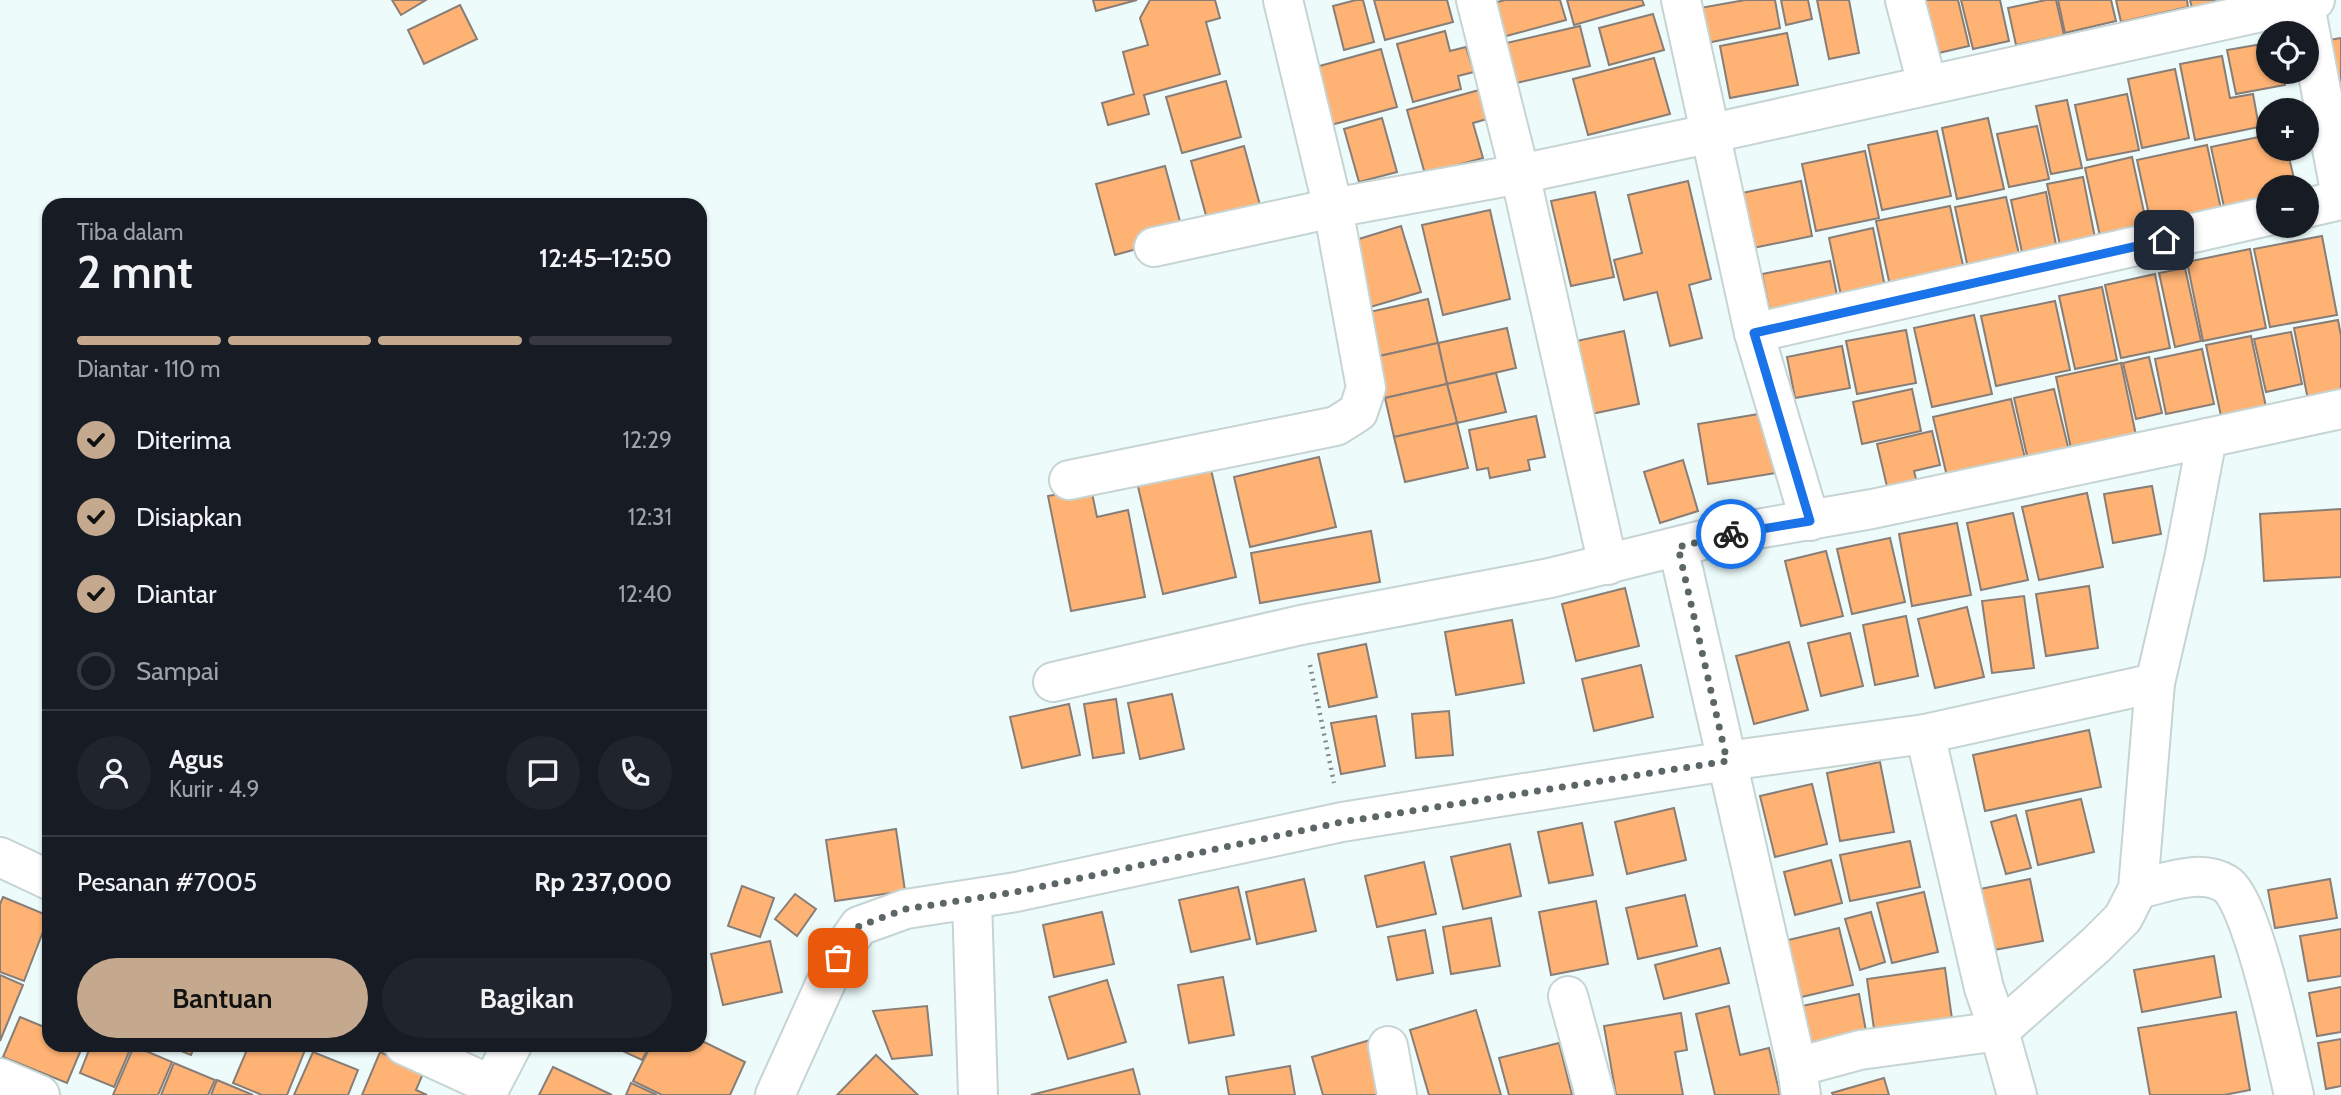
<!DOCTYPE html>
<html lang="id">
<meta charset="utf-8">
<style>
body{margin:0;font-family:Cabin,sans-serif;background:#20242c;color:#f1f3f6;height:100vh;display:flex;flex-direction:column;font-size:26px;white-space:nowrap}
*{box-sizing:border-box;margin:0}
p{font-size:23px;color:#9ea1a6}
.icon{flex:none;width:38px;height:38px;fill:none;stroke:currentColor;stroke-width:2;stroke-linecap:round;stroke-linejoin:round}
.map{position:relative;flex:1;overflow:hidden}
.details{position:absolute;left:42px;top:198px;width:665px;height:854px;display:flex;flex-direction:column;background:#171b24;border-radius:21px;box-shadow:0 2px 5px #0004}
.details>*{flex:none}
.fabs{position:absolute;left:2256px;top:21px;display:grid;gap:14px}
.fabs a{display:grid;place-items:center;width:63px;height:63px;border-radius:50%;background:#171b24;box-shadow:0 2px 5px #0004;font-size:35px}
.pin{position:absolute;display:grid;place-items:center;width:60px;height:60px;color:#fff;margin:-30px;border-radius:14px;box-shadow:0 4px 10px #0006}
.courier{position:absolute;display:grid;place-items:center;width:70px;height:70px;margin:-35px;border:5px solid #1a73e8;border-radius:50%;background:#fff;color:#222;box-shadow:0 2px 9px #0007}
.head em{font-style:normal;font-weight:600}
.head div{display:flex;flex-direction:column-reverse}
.head{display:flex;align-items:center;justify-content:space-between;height:119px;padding:0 35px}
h1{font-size:46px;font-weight:600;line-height:52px}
.bar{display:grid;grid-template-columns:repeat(4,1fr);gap:10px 7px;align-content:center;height:84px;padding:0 35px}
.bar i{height:9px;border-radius:5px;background:#363941}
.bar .on{background:#c4a98e}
.bar p{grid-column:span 4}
.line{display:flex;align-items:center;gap:18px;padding:0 35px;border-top:2px solid #363941}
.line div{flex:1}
.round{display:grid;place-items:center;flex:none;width:74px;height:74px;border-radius:37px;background:#20242c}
ol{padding:0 35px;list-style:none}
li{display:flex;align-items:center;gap:21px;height:77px}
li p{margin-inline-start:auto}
li .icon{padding:7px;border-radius:50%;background:#c4a98e;color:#111;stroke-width:4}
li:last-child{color:#9ea1a6}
li i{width:38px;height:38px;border:4px solid #363941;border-radius:50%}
.primary-button{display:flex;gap:14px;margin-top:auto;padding:14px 35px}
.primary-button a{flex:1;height:80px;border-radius:42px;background:#c4a98e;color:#111;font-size:28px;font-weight:600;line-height:80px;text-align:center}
.primary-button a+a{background:#20242c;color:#f1f3f6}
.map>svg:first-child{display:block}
.building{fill:#feb273;stroke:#887e77;stroke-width:2}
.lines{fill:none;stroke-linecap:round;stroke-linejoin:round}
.minor-casing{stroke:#c6d4d3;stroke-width:42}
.path{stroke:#828c8c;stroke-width:4.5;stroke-dasharray:2 5;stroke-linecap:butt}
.minor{stroke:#fff;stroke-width:38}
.done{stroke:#5d6666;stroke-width:7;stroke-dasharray:0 12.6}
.route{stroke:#1a73e8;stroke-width:9}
</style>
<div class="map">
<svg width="2341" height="1095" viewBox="0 0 2341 1095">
<rect width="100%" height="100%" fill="#edfcfb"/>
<g class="building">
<path d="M 392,0 L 426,0 L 401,15 Z"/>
<path d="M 1093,0 L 1137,0 L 1096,11 Z"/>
<path d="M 1150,0 L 1215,0 L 1220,18 L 1206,22 L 1220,74 L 1144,95 L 1149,114 L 1108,125 L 1102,103 L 1134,94 L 1123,52 L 1148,45 L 1140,18 Z"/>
<path d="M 1356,0 L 1363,0 L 1374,42 L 1344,50 L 1333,6 Z"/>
<path d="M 1374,0 L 1447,0 L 1453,22 L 1385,40 Z"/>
<path d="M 1505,0 L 1560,0 L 1566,20 L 1495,39 L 1486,5 Z"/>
<path d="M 1567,0 L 1642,0 L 1644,5 L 1574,25 Z"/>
<path d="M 1745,0 L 1775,0 L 1780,28 L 1707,43 L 1700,8 Z"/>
<path d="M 1781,0 L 1808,0 L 1812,19 L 1786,25 Z"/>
<path d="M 1817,0 L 1849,0 L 1859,53 L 1829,59 Z"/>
<path d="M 1922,0 L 1958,0 L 1969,46 L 1930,55 Z"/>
<path d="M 1961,0 L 2000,0 L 2009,41 L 1973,49 Z"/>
<path d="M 2046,0 L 2056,0 L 2064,35 L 2016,45 L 2008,8 Z"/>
<path d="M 2058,0 L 2111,0 L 2116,21 L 2065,33 Z"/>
<path d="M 2116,0 L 2187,0 L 2188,7 L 2121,22 Z"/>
<path d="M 2190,0 L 2231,0 L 2192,8 Z"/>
<path d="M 460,5 L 477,39 L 424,64 L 408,30 Z"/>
<path d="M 1653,14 L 1664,50 L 1609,65 L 1599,28 Z"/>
<path d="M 1580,26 L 1590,66 L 1508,85 L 1498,45 Z"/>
<path d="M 1445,31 L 1450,51 L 1466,47 L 1474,72 L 1458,76 L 1461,89 L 1413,102 L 1397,44 Z"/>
<path d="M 1787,33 L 1798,85 L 1730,98 L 1720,46 Z"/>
<path d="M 2341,38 L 2341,103 L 2329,40 Z"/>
<path d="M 2268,43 L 2268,72 L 2283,72 L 2285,85 L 2236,94 L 2227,50 Z"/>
<path d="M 1381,49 L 1397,107 L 1331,125 L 1316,67 Z"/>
<path d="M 2222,56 L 2230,98 L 2253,94 L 2259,127 L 2195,140 L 2180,64 Z"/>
<path d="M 1654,58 L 1670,114 L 1588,135 L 1573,79 Z"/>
<path d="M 2175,69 L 2189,138 L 2142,148 L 2128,79 Z"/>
<path d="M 1226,81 L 1241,137 L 1182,153 L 1166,97 Z"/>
<path d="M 1479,90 L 1487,119 L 1473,123 L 1483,158 L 1425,174 L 1407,110 Z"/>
<path d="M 2127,94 L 2139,150 L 2087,160 L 2075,105 Z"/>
<path d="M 2067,100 L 2082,168 L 2051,174 L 2036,106 Z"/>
<path d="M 1382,118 L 1397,172 L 1359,182 L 1344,129 Z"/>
<path d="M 1988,118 L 2004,189 L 1957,199 L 1942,128 Z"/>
<path d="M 2037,126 L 2049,179 L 2009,187 L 1997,134 Z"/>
<path d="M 1937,131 L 1951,196 L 1882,210 L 1868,145 Z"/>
<path d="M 2268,135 L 2268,149 L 2287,149 L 2296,187 L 2268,187 L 2268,208 L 2226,216 L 2211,147 Z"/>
<path d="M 2207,145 L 2223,218 L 2153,233 L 2137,160 Z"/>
<path d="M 1244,146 L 1260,205 L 1207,219 L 1191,161 Z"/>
<path d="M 1865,151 L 1879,218 L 1816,231 L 1802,164 Z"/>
<path d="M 2132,157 L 2147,226 L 2100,236 L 2085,168 Z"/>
<path d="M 1165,166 L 1184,236 L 1115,255 L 1096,184 Z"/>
<path d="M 2083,177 L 2095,238 L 2060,245 L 2047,184 Z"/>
<path d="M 1688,181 L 1711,279 L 1689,285 L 1702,338 L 1670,346 L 1657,292 L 1624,300 L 1614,260 L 1642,253 L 1628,195 Z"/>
<path d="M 1801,181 L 1812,236 L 1743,250 L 1732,195 Z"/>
<path d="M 1595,192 L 1614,277 L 1571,286 L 1551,201 Z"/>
<path d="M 2046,192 L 2057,250 L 2023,257 L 2011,200 Z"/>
<path d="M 2006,197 L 2021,263 L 1969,273 L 1955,207 Z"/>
<path d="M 1950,206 L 1966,279 L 1892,295 L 1876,221 Z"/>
<path d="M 1490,210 L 1510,299 L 1443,315 L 1422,225 Z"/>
<path d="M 1401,226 L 1421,292 L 1367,308 L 1346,243 Z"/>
<path d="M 1873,228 L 1887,297 L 1843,305 L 1829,238 Z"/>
<path d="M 2322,236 L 2337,315 L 2270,327 L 2254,249 Z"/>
<path d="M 2250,249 L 2266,328 L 2203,341 L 2187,262 Z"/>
<path d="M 1830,261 L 1840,310 L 1772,323 L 1762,274 Z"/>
<path d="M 2185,268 L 2201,341 L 2175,347 L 2159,273 Z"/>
<path d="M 2155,274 L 2170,348 L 2121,358 L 2105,285 Z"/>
<path d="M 2102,287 L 2117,360 L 2075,369 L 2059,296 Z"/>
<path d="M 1428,299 L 1438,343 L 1375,357 L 1365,313 Z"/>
<path d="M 2055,301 L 2070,370 L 1996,386 L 1981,316 Z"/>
<path d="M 1974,315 L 1992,394 L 1932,407 L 1914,328 Z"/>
<path d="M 2338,320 L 2341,336 L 2341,394 L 2308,400 L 2294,328 Z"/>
<path d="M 1507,328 L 1516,368 L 1447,384 L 1438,343 Z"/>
<path d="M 1906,330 L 1916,383 L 1857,394 L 1846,341 Z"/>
<path d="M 1624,331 L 1639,404 L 1582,416 L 1567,343 Z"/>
<path d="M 2291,332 L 2302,384 L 2266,392 L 2254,339 Z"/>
<path d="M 2251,336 L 2266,407 L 2221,416 L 2206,345 Z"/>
<path d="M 1438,343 L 1447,384 L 1385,398 L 1375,357 Z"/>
<path d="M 1842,346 L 1850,388 L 1795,398 L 1787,357 Z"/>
<path d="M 2202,349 L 2214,404 L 2166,414 L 2155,359 Z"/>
<path d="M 2149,357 L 2162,413 L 2136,419 L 2123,363 Z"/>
<path d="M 2121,363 L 2138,445 L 2073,458 L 2056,377 Z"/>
<path d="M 1496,373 L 1506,412 L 1457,423 L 1447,384 Z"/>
<path d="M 1447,384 L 1457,423 L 1394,437 L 1385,398 Z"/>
<path d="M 1912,389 L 1921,431 L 1862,444 L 1853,402 Z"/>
<path d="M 2054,389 L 2071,459 L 2030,469 L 2014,398 Z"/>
<path d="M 2011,399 L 2027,467 L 1949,485 L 1933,417 Z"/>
<path d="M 1765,413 L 1776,473 L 1708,484 L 1698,424 Z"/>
<path d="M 1536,416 L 1545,457 L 1528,460 L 1530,470 L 1490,478 L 1488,468 L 1477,470 L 1469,430 Z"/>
<path d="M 1457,423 L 1468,468 L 1405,482 L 1394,437 Z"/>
<path d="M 1932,431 L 1940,465 L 1914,471 L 1918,487 L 1889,495 L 1877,444 Z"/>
<path d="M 1319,457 L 1336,527 L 1250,547 L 1234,477 Z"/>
<path d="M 1683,460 L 1698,511 L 1660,523 L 1644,472 Z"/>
<path d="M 1209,461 L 1236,577 L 1163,594 L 1136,478 Z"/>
<path d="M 2152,486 L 2161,534 L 2113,543 L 2104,494 Z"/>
<path d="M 1091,488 L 1097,517 L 1128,510 L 1145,597 L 1071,611 L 1048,496 Z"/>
<path d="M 2087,493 L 2103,567 L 2039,580 L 2022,507 Z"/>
<path d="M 2341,509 L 2341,577 L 2264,581 L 2260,514 Z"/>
<path d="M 2013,513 L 2028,580 L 1981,590 L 1967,523 Z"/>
<path d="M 1957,523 L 1971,595 L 1912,606 L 1899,534 Z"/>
<path d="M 1371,531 L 1380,582 L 1260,603 L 1251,553 Z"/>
<path d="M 1890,538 L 1905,602 L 1852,614 L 1837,549 Z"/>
<path d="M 1826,551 L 1843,616 L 1801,626 L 1785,561 Z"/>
<path d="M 2089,586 L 2098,648 L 2046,656 L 2036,594 Z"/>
<path d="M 1625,588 L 1639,646 L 1576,661 L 1562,604 Z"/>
<path d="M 2024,596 L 2034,668 L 1992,673 L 1982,601 Z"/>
<path d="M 1967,607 L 1984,677 L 1935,688 L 1918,619 Z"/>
<path d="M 1906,616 L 1918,676 L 1875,685 L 1863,625 Z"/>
<path d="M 1512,620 L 1524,683 L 1456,695 L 1445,632 Z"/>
<path d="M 1850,633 L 1863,686 L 1821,696 L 1808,643 Z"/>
<path d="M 1789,642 L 1808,710 L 1754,724 L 1736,656 Z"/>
<path d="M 1366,644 L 1377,697 L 1329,707 L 1318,654 Z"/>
<path d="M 1641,665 L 1653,717 L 1594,731 L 1582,679 Z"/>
<path d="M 1172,694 L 1184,749 L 1140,759 L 1128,703 Z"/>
<path d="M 1116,699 L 1124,753 L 1093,758 L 1084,704 Z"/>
<path d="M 1069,704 L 1080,755 L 1022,768 L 1010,717 Z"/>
<path d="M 1449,711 L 1453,755 L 1416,758 L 1412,714 Z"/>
<path d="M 1376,716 L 1385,766 L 1341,774 L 1331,723 Z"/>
<path d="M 2089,730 L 2101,787 L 1985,811 L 1973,755 Z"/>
<path d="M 1880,762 L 1894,832 L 1840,841 L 1827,773 Z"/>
<path d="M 1812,784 L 1827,844 L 1775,857 L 1760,796 Z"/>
<path d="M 2081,799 L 2094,852 L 2038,865 L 2026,811 Z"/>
<path d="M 1674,808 L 1686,860 L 1627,874 L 1615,822 Z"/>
<path d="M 2016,815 L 2031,868 L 2006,874 L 1991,822 Z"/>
<path d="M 1582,823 L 1593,875 L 1549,883 L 1538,832 Z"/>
<path d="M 896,829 L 905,891 L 835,901 L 826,840 Z"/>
<path d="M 1910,841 L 1920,887 L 1850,901 L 1840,855 Z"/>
<path d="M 1510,844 L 1521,896 L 1463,909 L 1451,857 Z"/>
<path d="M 1831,860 L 1842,903 L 1795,915 L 1784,872 Z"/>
<path d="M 1424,862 L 1436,914 L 1377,927 L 1365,876 Z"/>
<path d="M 1304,879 L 1316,931 L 1257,944 L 1246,892 Z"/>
<path d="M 2030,879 L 2043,941 L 1983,952 L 1970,891 Z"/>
<path d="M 2330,879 L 2337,918 L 2275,928 L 2268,890 Z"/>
<path d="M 742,886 L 774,898 L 760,937 L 728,926 Z"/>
<path d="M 1238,887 L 1250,939 L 1191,952 L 1179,900 Z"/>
<path d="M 1924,892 L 1938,952 L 1892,963 L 1877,903 Z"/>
<path d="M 795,894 L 816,909 L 797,936 L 775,919 Z"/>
<path d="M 1685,895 L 1697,946 L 1638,959 L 1626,908 Z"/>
<path d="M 3,897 L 49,916 L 24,981 L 0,972 L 0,904 Z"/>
<path d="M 1596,901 L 1608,964 L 1551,975 L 1539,912 Z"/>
<path d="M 1102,912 L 1114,964 L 1054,977 L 1043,925 Z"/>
<path d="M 1871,912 L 1885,962 L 1860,970 L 1845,919 Z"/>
<path d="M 1491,918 L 1500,966 L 1451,974 L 1443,927 Z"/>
<path d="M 1839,928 L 1853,985 L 1797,998 L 1784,941 Z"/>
<path d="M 2341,929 L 2341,976 L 2308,981 L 2300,936 Z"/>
<path d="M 1425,930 L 1433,973 L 1397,980 L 1388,937 Z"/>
<path d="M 770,941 L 782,992 L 723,1005 L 711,954 Z"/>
<path d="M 1720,948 L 1729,983 L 1664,999 L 1655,965 Z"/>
<path d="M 2214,956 L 2221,997 L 2142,1012 L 2134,970 Z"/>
<path d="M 1945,968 L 1952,1019 L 1874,1029 L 1867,979 Z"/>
<path d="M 0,975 L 23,985 L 0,1041 Z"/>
<path d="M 1223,977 L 1234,1035 L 1189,1043 L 1178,985 Z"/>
<path d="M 1107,980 L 1126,1042 L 1068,1059 L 1049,997 Z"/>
<path d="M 2341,987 L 2341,1032 L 2317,1036 L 2309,993 Z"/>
<path d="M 1859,994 L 1866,1031 L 1810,1043 L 1802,1006 Z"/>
<path d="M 927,1006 L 932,1055 L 892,1059 L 873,1011 Z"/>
<path d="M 1729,1006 L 1740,1055 L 1769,1048 L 1780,1095 L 1715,1095 L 1696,1014 Z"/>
<path d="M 1476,1010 L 1501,1095 L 1429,1095 L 1410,1030 Z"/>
<path d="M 2236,1012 L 2250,1090 L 2224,1095 L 2150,1095 L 2138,1028 Z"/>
<path d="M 1681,1013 L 1687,1050 L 1675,1052 L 1683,1095 L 1616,1095 L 1604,1026 Z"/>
<path d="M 20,1017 L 49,1029 L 49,1045 L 83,1045 L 67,1083 L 3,1057 Z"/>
<path d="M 2341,1039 L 2341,1086 L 2326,1089 L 2318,1043 Z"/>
<path d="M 700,1040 L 745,1062 L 730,1095 L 662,1095 L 633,1081 L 651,1045 L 700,1045 Z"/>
<path d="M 1370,1040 L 1386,1095 L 1323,1095 L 1312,1057 Z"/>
<path d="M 1559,1043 L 1572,1095 L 1509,1095 L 1499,1058 Z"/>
<path d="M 91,1045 L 132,1045 L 114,1087 L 80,1073 Z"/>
<path d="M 166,1045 L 195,1045 L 191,1055 Z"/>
<path d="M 249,1045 L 307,1045 L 287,1095 L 262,1095 L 233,1083 Z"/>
<path d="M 610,1045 L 650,1045 L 642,1060 Z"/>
<path d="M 134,1046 L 172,1062 L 158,1095 L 113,1095 Z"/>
<path d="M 313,1052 L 358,1070 L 348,1095 L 294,1095 Z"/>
<path d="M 380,1052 L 424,1071 L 416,1090 L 427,1095 L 362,1095 Z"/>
<path d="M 876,1055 L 918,1095 L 837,1095 Z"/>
<path d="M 174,1063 L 215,1080 L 208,1095 L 161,1095 Z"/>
<path d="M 1290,1066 L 1295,1095 L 1229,1095 L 1226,1077 Z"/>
<path d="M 553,1067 L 612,1095 L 539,1095 Z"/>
<path d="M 1133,1069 L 1140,1095 L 1031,1095 Z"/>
<path d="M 1884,1078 L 1889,1095 L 1833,1095 L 1832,1093 Z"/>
<path d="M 217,1080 L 253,1095 L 211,1095 Z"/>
<path d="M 631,1083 L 657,1095 L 626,1095 Z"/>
</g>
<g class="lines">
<defs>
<g id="minor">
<path d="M 1476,0 L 1520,174 L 1608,565"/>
<path d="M 1681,0 L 1754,333 L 2268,216"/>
<path d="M 1905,0 L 1927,84"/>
<path d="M 2304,0 L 2341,196"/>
<path d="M 2306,208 L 2341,200"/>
<path d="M 1154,247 L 1333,208 L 1520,174 L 1708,134 L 2315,0"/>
<path d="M 1754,333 L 1810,521"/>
<path d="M 1069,480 L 1336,426 L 1358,412 L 1366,388 L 1333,208 L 1283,0"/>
<path d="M 1678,547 L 1797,1067"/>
<path d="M 1053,682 L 1301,625 L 1550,578 L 1723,535 L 1872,509 L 2207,438"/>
<path d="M 0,857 L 49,880"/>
<path d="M 2138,889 C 2166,883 2200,868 2226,884 C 2252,899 2285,1058 2294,1095"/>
<path d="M 972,900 L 978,1095"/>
<path d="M 1568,996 L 1595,1095"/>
<path d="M 404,1045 L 491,1085"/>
<path d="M 1388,1046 L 1397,1095"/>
<path d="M 0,1078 L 40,1095"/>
<path d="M 486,1095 L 512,1045"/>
<path d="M 775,1095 L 837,958 L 859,926 L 906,909 L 1016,892 L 1342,822 L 1727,761 L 1925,734 L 2155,683"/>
<path d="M 1801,1095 L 1797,1067 L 1860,1050 L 1999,1031 L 1984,988 L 1925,734"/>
<path d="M 2017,1095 L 1999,1031 L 2096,945 L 2123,918 L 2138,889 L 2155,683 L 2185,554 L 2207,438 L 2341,409"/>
</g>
</defs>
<use href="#minor" class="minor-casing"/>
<path class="path" d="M 1310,665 L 1334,783"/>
<use href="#minor" class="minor"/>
</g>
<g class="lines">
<path class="done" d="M 838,958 L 859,926 L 906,909 L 1016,892 L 1342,822 L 1727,761 L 1678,547 L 1731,534"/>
<path class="route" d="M 1731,534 L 1810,521 L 1754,333 L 2164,240"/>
</g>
</svg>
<div class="fabs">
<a><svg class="icon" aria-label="locate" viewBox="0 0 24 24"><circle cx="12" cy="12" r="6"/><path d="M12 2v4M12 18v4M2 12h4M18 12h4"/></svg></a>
<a>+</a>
<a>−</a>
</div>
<div class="pin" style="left:838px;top:958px;background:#ea580c"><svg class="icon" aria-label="bag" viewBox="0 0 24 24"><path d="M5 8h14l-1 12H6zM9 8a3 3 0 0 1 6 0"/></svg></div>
<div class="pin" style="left:2164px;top:240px;background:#1f2937"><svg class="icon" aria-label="home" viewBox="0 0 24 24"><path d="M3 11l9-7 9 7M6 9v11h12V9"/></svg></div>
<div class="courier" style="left:1731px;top:534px"><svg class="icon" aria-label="bike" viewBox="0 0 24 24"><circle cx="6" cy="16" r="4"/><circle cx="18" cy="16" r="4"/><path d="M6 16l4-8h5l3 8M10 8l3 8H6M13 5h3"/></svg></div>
<section class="details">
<div class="head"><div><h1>2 mnt</h1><p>Tiba dalam</p></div><em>12:45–12:50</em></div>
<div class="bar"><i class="on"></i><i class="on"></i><i class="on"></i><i></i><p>Diantar · 110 m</p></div>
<ol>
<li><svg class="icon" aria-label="check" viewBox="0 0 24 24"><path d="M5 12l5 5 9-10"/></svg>Diterima<p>12:29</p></li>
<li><svg class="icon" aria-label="check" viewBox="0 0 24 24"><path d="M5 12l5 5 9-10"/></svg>Disiapkan<p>12:31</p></li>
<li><svg class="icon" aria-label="check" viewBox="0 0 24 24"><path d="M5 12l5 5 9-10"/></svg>Diantar<p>12:40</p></li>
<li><i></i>Sampai</li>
</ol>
<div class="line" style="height:126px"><a class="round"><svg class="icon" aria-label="person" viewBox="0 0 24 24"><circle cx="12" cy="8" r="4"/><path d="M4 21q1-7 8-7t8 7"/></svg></a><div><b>Agus</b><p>Kurir · 4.9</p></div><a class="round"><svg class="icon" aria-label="chat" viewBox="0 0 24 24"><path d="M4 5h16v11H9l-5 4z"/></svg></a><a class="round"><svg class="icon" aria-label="phone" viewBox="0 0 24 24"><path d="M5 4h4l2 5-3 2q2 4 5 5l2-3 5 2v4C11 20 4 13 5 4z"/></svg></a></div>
<div class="line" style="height:91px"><div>Pesanan #7005</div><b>Rp 237,000</b></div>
<div class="primary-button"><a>Bantuan</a><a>Bagikan</a></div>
</section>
</div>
